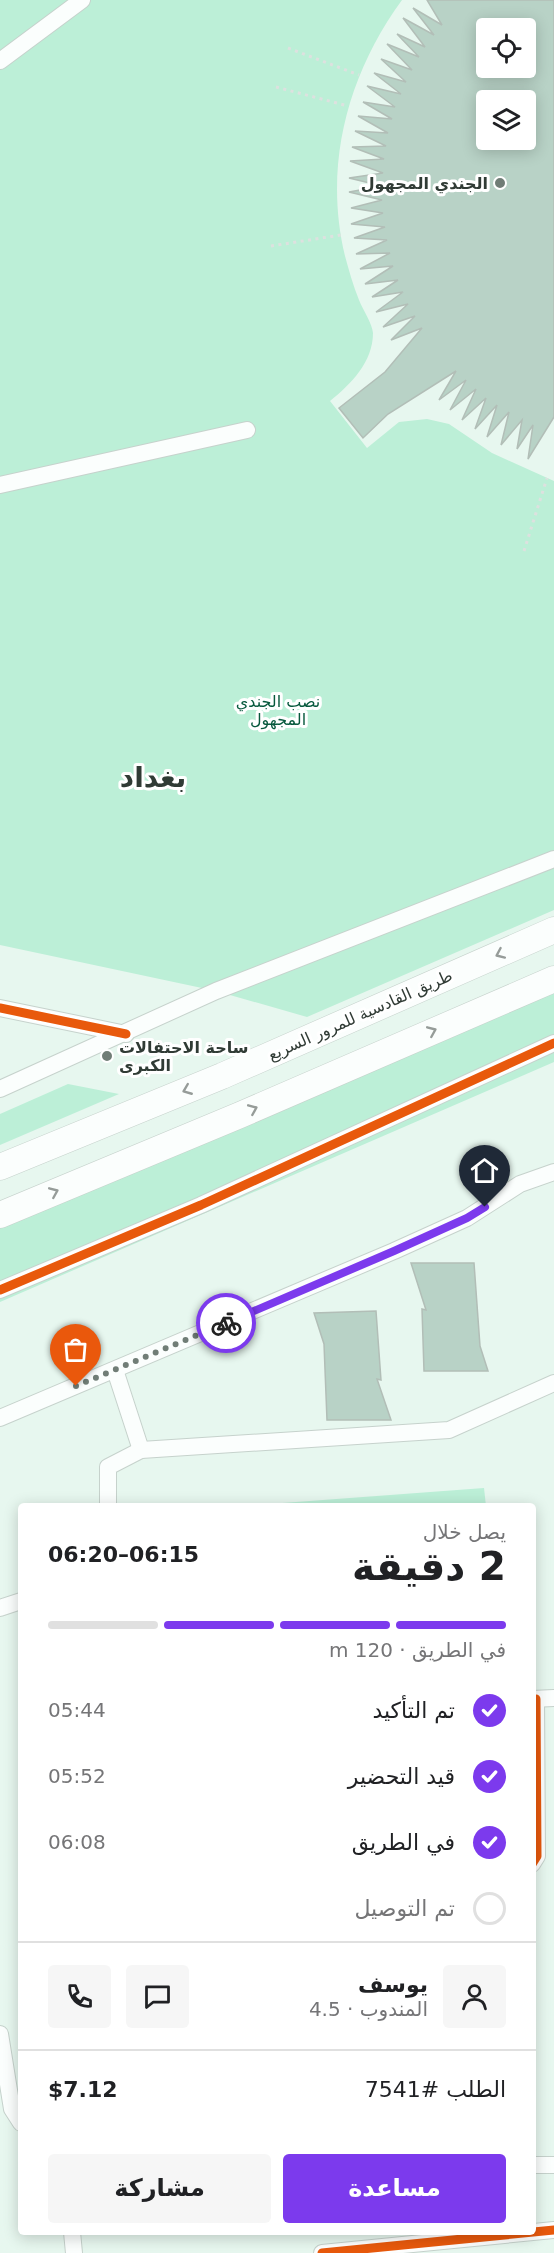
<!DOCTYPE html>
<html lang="ar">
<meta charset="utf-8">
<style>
body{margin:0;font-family:"DejaVu Sans",Vazirmatn,sans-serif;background:#f6f6f6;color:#202124;direction:rtl;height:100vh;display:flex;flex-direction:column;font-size:22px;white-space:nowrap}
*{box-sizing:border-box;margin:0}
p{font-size:20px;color:#757577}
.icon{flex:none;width:33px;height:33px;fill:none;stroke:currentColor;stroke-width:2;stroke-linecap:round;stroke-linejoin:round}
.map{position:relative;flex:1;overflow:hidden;direction:ltr}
.side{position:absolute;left:18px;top:1503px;width:518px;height:732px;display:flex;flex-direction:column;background:#fff;border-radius:6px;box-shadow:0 3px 15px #0003;direction:rtl}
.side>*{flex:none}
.tools{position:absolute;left:476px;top:18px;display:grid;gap:12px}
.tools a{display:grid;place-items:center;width:60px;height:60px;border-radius:6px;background:#fff;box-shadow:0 3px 15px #0003;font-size:30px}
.pin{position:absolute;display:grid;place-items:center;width:51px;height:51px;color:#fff;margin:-62px -26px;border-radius:50% 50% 50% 0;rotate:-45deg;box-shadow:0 0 6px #0007}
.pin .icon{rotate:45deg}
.courier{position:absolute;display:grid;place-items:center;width:60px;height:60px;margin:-30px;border:4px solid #7c3aed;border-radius:50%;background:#fff;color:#222;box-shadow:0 2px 8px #0007}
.head em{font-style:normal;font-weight:600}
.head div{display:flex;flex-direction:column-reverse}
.head{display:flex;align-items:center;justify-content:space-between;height:102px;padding:0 30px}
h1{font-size:39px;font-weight:600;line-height:45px}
.bar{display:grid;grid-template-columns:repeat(4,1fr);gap:9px 6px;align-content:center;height:72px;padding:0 30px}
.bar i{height:8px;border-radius:4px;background:#e0e0e0}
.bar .current{background:#7c3aed}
.bar p{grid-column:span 4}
.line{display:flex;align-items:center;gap:15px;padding:0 30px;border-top:2px solid #e0e0e0}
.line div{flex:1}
.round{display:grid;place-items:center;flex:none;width:63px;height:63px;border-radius:6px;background:#f6f6f6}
ol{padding:0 30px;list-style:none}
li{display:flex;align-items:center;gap:18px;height:66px}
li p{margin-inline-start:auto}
li .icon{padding:6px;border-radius:50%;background:#7c3aed;color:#fff;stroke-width:4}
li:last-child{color:#757577}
li i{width:33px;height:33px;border:3px solid #e0e0e0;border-radius:50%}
.primary-button{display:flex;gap:12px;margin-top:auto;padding:12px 30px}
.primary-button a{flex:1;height:69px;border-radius:6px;background:#7c3aed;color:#fff;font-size:24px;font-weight:600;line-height:69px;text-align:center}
.primary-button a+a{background:#f6f6f6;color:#202124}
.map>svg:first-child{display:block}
.green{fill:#bcefd7}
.building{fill:#b8d2c6;stroke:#b2beb7;stroke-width:1.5;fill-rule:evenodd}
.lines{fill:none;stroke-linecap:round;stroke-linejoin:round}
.minor-casing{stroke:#c6d2cc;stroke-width:18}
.highway-casing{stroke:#c6d2cc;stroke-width:27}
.path{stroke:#dde1df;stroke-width:3;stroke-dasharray:3 4.5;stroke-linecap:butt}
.minor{stroke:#fbfefd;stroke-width:16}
.highway{stroke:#fbfefd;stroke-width:26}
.cycleway-casing{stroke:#fff;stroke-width:13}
.cycleway{stroke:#e8590c;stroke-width:9}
.oneway{stroke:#969c99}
.done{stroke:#707d76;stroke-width:6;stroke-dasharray:0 10.8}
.route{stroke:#7c3aed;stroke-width:8}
.poi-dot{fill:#707d76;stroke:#fff;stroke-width:2}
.labels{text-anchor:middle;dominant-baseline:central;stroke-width:6;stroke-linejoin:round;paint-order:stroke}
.poi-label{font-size:16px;font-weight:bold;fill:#303b35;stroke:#fff;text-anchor:end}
.park-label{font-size:16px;fill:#07593d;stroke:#fff}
.street-label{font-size:16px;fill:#303b35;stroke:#fff}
.town-label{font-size:28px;font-weight:bold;fill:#303b35;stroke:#fff}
</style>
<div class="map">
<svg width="554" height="2253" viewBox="0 0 554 2253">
<rect width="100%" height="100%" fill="#e7f7ef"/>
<g class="green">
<path d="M 0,0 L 402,0 C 348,74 323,165 345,256 C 349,271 353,285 359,300 C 363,310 372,323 373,333 C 373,362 351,384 330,401 L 367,448 L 399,422 L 427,419 L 449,424 L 492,453 L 554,481 L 554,910 L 307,1017 L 216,991 L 0,945 Z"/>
<path d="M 554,990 L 554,1062 L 0,1302 L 0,1226 Z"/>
<path d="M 68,1084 L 119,1094 L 0,1145 L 0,1114 Z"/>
<path d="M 484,1488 L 486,1506 L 269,1504 Z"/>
</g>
<g class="building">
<path d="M 427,0 L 554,0 L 554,417 L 528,459 L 533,425 L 517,449 L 522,420 L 501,445 L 509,412 L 487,437 L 497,405 L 475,429 L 486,398 L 462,420 L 476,389 L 450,410 L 466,380 L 439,400 L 456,371 L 388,414 L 363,438 L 339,408 L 385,372 L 422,328 L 391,340 L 415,316 L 383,327 L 408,304 L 376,312 L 403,292 L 372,297 L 398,280 L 365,284 L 393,266 L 360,269 L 390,253 L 356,254 L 387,240 L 354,238 L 385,227 L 351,224 L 383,213 L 351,208 L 382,200 L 349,192 L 382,186 L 349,178 L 383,173 L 350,161 L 384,159 L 352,147 L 386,146 L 355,131 L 388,133 L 358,116 L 392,119 L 363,102 L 395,107 L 367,86 L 401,94 L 374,73 L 406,82 L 381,59 L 412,70 L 387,44 L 419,57 L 397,34 L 425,47 L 403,18 L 434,35 L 413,8 L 442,25 ZM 486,28 L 525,28 L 525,68 L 486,68 ZM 486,100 L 525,100 L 525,140 L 486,140 Z"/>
<path d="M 411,1263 L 474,1263 L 480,1346 L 488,1371 L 424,1371 L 422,1309 L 426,1310 Z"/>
<path d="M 376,1311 L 381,1380 L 377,1379 L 391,1420 L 327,1420 L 324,1344 L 314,1313 Z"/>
</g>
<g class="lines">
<defs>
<g id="minor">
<path d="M 0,61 L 82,0"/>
<path d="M 0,485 L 247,430"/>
<path d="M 0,1008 L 126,1034"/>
<path d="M 0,1089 L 216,991 L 554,859"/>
<path d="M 0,1290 L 201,1205 L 554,1043"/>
<path d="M 115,1370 L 141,1450"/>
<path d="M 0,1418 L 394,1251 L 467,1218 L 520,1184 L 554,1172"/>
<path d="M 108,1506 L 108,1467 L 141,1450 L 449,1430 L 554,1383"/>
<path d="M 0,1608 L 21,1601"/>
<path d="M 532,1699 L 554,1698"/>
<path d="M 532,1864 L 537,1856 L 536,1699"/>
<path d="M 0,2034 L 12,2109 L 21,2123"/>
<path d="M 532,2165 L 554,2165"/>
<path d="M 72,2232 L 74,2253"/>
<path d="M 322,2253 L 554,2230"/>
</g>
<g id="highway">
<path d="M 0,1167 L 222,1076 L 554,930"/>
<path d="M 0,1215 L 240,1115 L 554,979"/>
</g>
</defs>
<use href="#minor" class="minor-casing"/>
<use href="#highway" class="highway-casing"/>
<g class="path">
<path d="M 288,48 L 359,75"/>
<path d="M 276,87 L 348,106"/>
<path d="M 271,246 L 341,235"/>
<path d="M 524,551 L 547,478"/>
</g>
<use href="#minor" class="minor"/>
<use href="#highway" class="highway"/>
<defs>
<g id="cycleway">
<path d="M 0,1008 L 126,1034"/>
<path d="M 0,1290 L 201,1205 L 554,1043"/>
<path d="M 532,1864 L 537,1856 L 536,1699"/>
<path d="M 322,2253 L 554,2230"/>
</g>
</defs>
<use href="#cycleway" class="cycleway-casing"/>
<use href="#cycleway" class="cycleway"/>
</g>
<defs><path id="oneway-chevron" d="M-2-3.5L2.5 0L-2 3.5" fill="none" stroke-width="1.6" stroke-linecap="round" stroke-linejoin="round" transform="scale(1.5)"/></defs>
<g class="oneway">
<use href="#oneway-chevron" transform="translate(500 954) rotate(156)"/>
<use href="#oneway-chevron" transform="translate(432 1031) rotate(-23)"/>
<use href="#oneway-chevron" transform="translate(187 1090) rotate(158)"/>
<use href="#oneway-chevron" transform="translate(253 1109) rotate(-23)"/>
<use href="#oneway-chevron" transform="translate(54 1192) rotate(-23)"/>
</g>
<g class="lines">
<path class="done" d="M 76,1386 L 226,1323"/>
<path class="route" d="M 226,1323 L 394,1251 L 467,1218 L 485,1207"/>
</g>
<g class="poi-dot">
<circle cx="500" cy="183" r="6"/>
<circle cx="107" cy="1056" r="6"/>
</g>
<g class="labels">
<g class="poi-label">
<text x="488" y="183">الجندي المجهول</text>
<text x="119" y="1047" text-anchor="start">ساحة الاحتفالات<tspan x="119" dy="18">الكبرى</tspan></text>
</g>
<g class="park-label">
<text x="278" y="701">نصب الجندي<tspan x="278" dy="18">المجهول</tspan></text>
</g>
<g class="street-label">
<text transform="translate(360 1015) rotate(-24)">طريق القادسية للمرور السريع</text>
</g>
<g class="town-label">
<text x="153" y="777">بغداد</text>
</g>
</g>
</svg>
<div class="tools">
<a><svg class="icon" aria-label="locate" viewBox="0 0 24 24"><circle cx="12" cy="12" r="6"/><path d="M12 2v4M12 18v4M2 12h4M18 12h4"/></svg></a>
<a><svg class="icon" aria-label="layers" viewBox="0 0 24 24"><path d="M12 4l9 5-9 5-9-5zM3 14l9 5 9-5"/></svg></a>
</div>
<div class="pin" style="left:76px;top:1386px;background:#ea580c"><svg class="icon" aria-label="bag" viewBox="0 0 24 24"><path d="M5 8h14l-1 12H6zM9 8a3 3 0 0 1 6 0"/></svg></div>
<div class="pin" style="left:485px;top:1207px;background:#1f2937"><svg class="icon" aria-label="home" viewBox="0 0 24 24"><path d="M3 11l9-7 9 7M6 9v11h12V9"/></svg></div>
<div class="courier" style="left:226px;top:1323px"><svg class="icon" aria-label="bike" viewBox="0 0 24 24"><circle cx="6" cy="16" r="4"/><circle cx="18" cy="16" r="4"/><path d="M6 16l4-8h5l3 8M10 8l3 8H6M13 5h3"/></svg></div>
<section class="side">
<div class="head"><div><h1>2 دقيقة</h1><p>يصل خلال</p></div><em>06:15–06:20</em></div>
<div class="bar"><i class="current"></i><i class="current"></i><i class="current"></i><i></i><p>في الطريق · 120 m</p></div>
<ol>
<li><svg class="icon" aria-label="check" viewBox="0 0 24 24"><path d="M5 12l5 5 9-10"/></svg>تم التأكيد<p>05:44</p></li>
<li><svg class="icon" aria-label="check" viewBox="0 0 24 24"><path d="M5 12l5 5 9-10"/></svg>قيد التحضير<p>05:52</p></li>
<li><svg class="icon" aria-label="check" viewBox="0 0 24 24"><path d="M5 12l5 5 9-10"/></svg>في الطريق<p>06:08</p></li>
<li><i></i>تم التوصيل</li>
</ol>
<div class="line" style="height:108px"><a class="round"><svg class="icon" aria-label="person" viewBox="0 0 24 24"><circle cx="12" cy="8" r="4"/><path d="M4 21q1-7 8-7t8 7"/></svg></a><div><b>يوسف</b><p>المندوب · 4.5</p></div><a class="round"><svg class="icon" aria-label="chat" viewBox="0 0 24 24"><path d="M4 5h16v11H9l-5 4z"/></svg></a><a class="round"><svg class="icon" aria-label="phone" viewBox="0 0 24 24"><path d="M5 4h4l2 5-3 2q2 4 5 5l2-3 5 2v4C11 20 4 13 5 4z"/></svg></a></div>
<div class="line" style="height:78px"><div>الطلب #7541</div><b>$7.12</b></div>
<div class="primary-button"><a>مساعدة</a><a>مشاركة</a></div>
</section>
</div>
